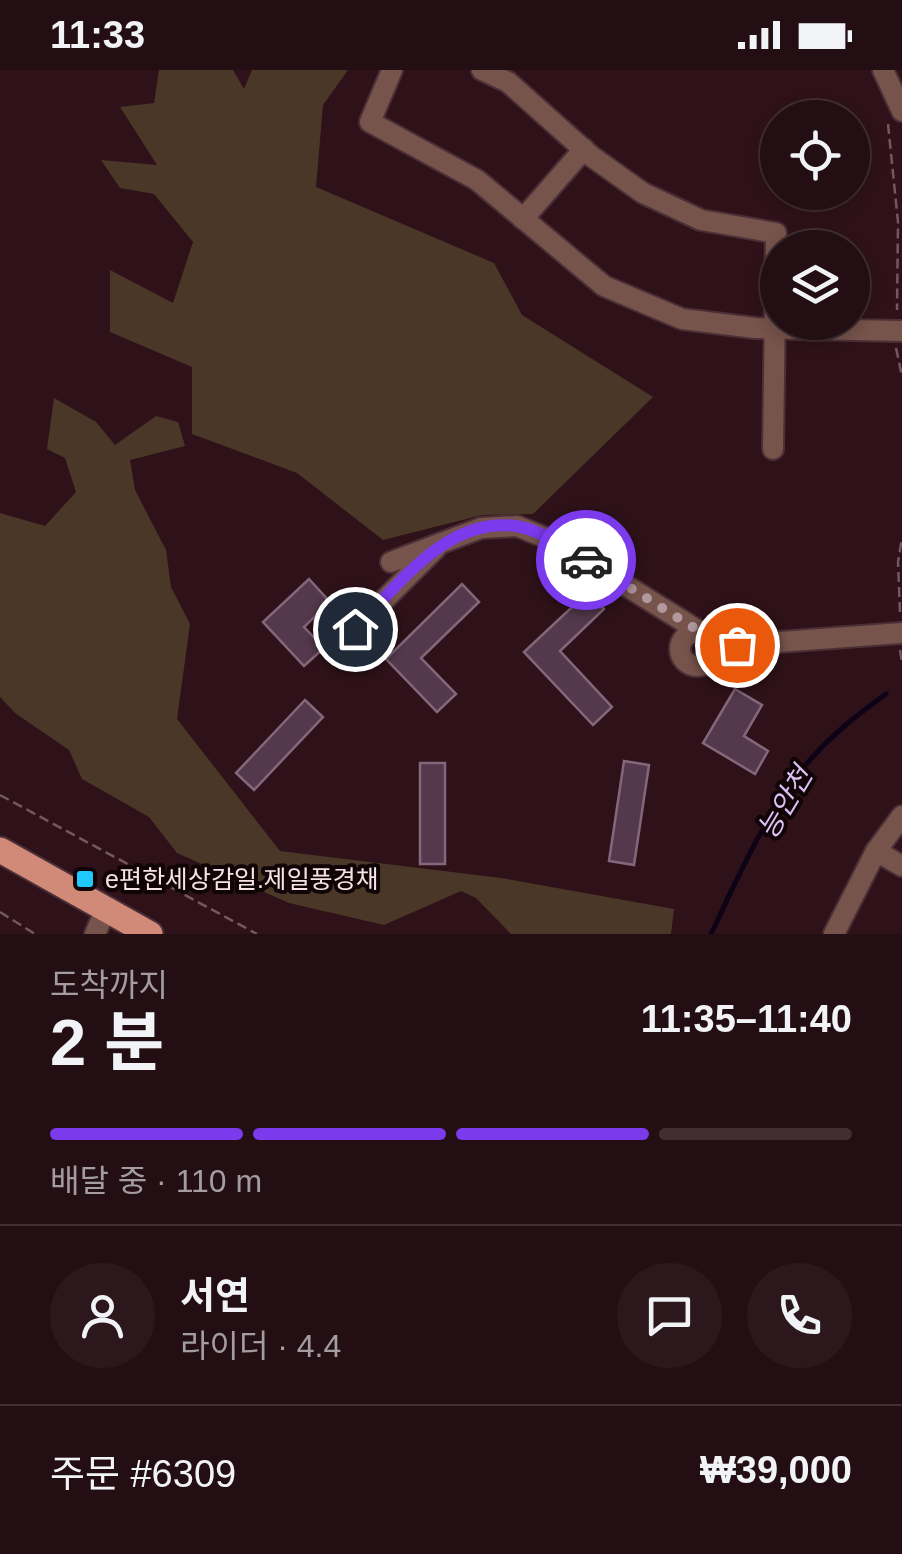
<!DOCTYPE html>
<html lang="ko">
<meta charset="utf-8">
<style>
body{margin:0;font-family:Helvetica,"Noto Sans KR",sans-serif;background:#2b171c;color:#f1f3f6;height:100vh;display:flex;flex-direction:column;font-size:38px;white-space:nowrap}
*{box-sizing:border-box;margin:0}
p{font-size:32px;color:#a39ca0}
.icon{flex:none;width:55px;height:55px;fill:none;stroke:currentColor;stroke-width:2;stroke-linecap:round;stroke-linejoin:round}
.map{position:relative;height:864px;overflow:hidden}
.panel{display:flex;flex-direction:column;background:#230e13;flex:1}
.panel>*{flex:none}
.tools{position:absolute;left:760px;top:30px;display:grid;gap:20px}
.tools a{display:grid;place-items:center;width:110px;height:110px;border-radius:50%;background:#230e13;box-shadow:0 5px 15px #0003,0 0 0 2px #402e33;font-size:50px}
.pin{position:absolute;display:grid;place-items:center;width:85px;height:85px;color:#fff;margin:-42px;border:5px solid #fff;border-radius:50%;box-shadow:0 2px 10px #0007}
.courier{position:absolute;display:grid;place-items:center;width:100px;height:100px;margin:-50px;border:8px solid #7c3aed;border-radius:50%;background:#fff;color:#222;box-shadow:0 2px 12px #0007}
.summary em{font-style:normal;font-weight:700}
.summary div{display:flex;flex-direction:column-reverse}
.summary{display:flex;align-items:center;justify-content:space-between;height:170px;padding:0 50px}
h1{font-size:65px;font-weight:700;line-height:75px}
.bar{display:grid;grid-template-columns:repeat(4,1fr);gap:15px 10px;align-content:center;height:120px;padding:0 50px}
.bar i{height:12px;border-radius:8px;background:#402e33}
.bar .selected{background:#7c3aed}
.bar p{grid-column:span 4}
.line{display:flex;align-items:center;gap:25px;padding:0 50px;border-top:2px solid #402e33}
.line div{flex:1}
.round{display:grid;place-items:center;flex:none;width:105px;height:105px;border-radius:52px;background:#2b171c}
.status{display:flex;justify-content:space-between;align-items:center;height:70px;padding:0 50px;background:#230e13;direction:ltr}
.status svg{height:28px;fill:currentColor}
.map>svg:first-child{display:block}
.green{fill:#4a3727}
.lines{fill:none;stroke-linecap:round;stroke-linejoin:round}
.stream{stroke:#0e0316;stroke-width:5}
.building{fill:#54394c;stroke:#85677c;stroke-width:2.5}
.minor-casing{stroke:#4b2f36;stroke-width:24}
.major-casing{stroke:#4b2f36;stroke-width:29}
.path{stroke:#73585e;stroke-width:2.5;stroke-dasharray:10 5;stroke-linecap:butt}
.minor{stroke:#76534b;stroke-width:20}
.major{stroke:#d18978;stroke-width:25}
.done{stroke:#b1999e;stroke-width:10;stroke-dasharray:0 18}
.route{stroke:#7c3aed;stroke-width:12}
.poi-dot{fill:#20c9fd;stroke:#0f0406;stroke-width:4}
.labels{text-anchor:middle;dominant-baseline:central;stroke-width:8;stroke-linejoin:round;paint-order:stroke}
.poi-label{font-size:25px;fill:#f7e2e5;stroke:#0f0406;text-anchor:start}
.water-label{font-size:28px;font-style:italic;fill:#dcbff3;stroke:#0f0406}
</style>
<div class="status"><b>11:33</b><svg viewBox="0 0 49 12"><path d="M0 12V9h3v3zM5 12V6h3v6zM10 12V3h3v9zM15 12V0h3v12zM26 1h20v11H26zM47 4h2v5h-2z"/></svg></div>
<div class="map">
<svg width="902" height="864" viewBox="0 0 902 864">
<rect width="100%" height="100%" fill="#2f1219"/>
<g class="green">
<path d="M 159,0 L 233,0 L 244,19 L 252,0 L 348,0 L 323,35 L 316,117 L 494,193 L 522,245 L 653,327 L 533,444 L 482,445 L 383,470 L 297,403 L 192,364 L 192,297 L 110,262 L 110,200 L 173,233 L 193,172 L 154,124 L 120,118 L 101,90 L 157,95 L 120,37 L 154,33 Z"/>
<path d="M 54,328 L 96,352 L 115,375 L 156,346 L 178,352 L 185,376 L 130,390 L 135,420 L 166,480 L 171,517 L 190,554 L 177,649 L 280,781 L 501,808 L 674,839 L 671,864 L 511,864 L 476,828 L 461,821 L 384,855 L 289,833 L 177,783 L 149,747 L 82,709 L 69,680 L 15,643 L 0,627 L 0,443 L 45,456 L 76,422 L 65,388 L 47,379 Z"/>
</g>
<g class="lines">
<path class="stream" d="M 711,864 C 737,809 763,750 800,702 C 824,671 854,647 886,624"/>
</g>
<g class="building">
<path d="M 309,509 L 330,532 L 304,557 L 324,578 L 304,596 L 263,552 Z"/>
<path d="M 462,514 L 479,532 L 421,588 L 456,624 L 437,642 L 386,589 Z"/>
<path d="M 588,522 L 604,539 L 560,581 L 612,637 L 593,655 L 524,582 Z"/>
<path d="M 735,619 L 762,635 L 744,666 L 768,681 L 755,704 L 703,673 Z"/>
<path d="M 305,630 L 323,647 L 254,720 L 236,703 Z"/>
<path d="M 624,691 L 649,695 L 634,795 L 609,791 Z"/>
<rect x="420" y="693" width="25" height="101"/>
</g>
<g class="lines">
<defs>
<g id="minor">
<path d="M 392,0 L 370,52 L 477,110 L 604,216 L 682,249 L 755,258 L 902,261"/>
<path d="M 482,0 L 508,12 L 591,86 L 643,123 L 701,150 L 776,163 L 773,379"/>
<path d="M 883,0 L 902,41"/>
<path d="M 523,149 L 584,79"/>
<path d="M 391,492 L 481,458 L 517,456 L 556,472 L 702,563"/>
<path d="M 355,559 L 436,478"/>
<circle cx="697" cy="579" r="17"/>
<path d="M 711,569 L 737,575 L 902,563"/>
<path d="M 876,781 L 902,746"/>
<path d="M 95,864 L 105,841"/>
<path d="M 834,864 L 876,781 L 902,796"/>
</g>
<path id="major" d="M 0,780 L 150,864"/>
</defs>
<use href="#minor" class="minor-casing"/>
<use href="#major" class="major-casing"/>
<g class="path">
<path d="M 888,54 L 898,152 L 897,240"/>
<path d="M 896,278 L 902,306"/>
<path d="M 900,542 L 898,492 L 902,468"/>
<path d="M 900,580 L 902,593"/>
<path d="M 0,725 L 257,864"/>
<path d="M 0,842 L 35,864"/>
</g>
<use href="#minor" class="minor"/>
<use href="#major" class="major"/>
</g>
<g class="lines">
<path class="done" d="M 586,490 L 710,568 L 737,575"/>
<path class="route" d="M 355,559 C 398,516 446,447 515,456 C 540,459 565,478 586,490"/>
</g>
<rect class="poi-dot" x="75" y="799" width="20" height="20" rx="5"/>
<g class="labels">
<g class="poi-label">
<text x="105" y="809">e편한세상감일.제일풍경채</text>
</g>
<g class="water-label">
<text transform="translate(785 733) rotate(-59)">능안천</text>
</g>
</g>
</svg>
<div class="tools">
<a><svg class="icon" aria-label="locate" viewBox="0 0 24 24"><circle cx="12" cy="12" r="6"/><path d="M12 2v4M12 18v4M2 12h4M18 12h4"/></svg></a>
<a><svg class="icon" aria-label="layers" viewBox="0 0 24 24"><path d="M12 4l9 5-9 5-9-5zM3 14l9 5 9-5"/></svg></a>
</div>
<div class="pin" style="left:737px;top:575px;background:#ea580c"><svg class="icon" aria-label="bag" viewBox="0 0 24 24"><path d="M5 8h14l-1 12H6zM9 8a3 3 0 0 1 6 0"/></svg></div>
<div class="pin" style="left:355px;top:559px;background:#1f2937"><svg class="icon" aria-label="home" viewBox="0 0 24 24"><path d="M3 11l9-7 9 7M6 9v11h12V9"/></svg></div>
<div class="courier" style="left:586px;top:490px"><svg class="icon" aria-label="car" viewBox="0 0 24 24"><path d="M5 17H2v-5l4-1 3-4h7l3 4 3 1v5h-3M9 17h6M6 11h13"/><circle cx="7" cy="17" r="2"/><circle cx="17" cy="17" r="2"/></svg></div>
</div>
<section class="panel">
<div class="summary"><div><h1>2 분</h1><p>도착까지</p></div><em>11:35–11:40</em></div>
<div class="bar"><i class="selected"></i><i class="selected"></i><i class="selected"></i><i></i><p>배달 중 · 110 m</p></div>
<div class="line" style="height:180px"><a class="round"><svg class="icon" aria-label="person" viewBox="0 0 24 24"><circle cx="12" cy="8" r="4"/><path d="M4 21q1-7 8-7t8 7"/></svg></a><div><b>서연</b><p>라이더 · 4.4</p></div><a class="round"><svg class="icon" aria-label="chat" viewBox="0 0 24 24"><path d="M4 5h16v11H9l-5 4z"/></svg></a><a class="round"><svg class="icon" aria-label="phone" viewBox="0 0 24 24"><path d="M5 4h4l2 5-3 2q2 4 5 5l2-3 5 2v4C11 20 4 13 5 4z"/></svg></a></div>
<div class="line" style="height:130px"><div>주문 #6309</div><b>₩39,000</b></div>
</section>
